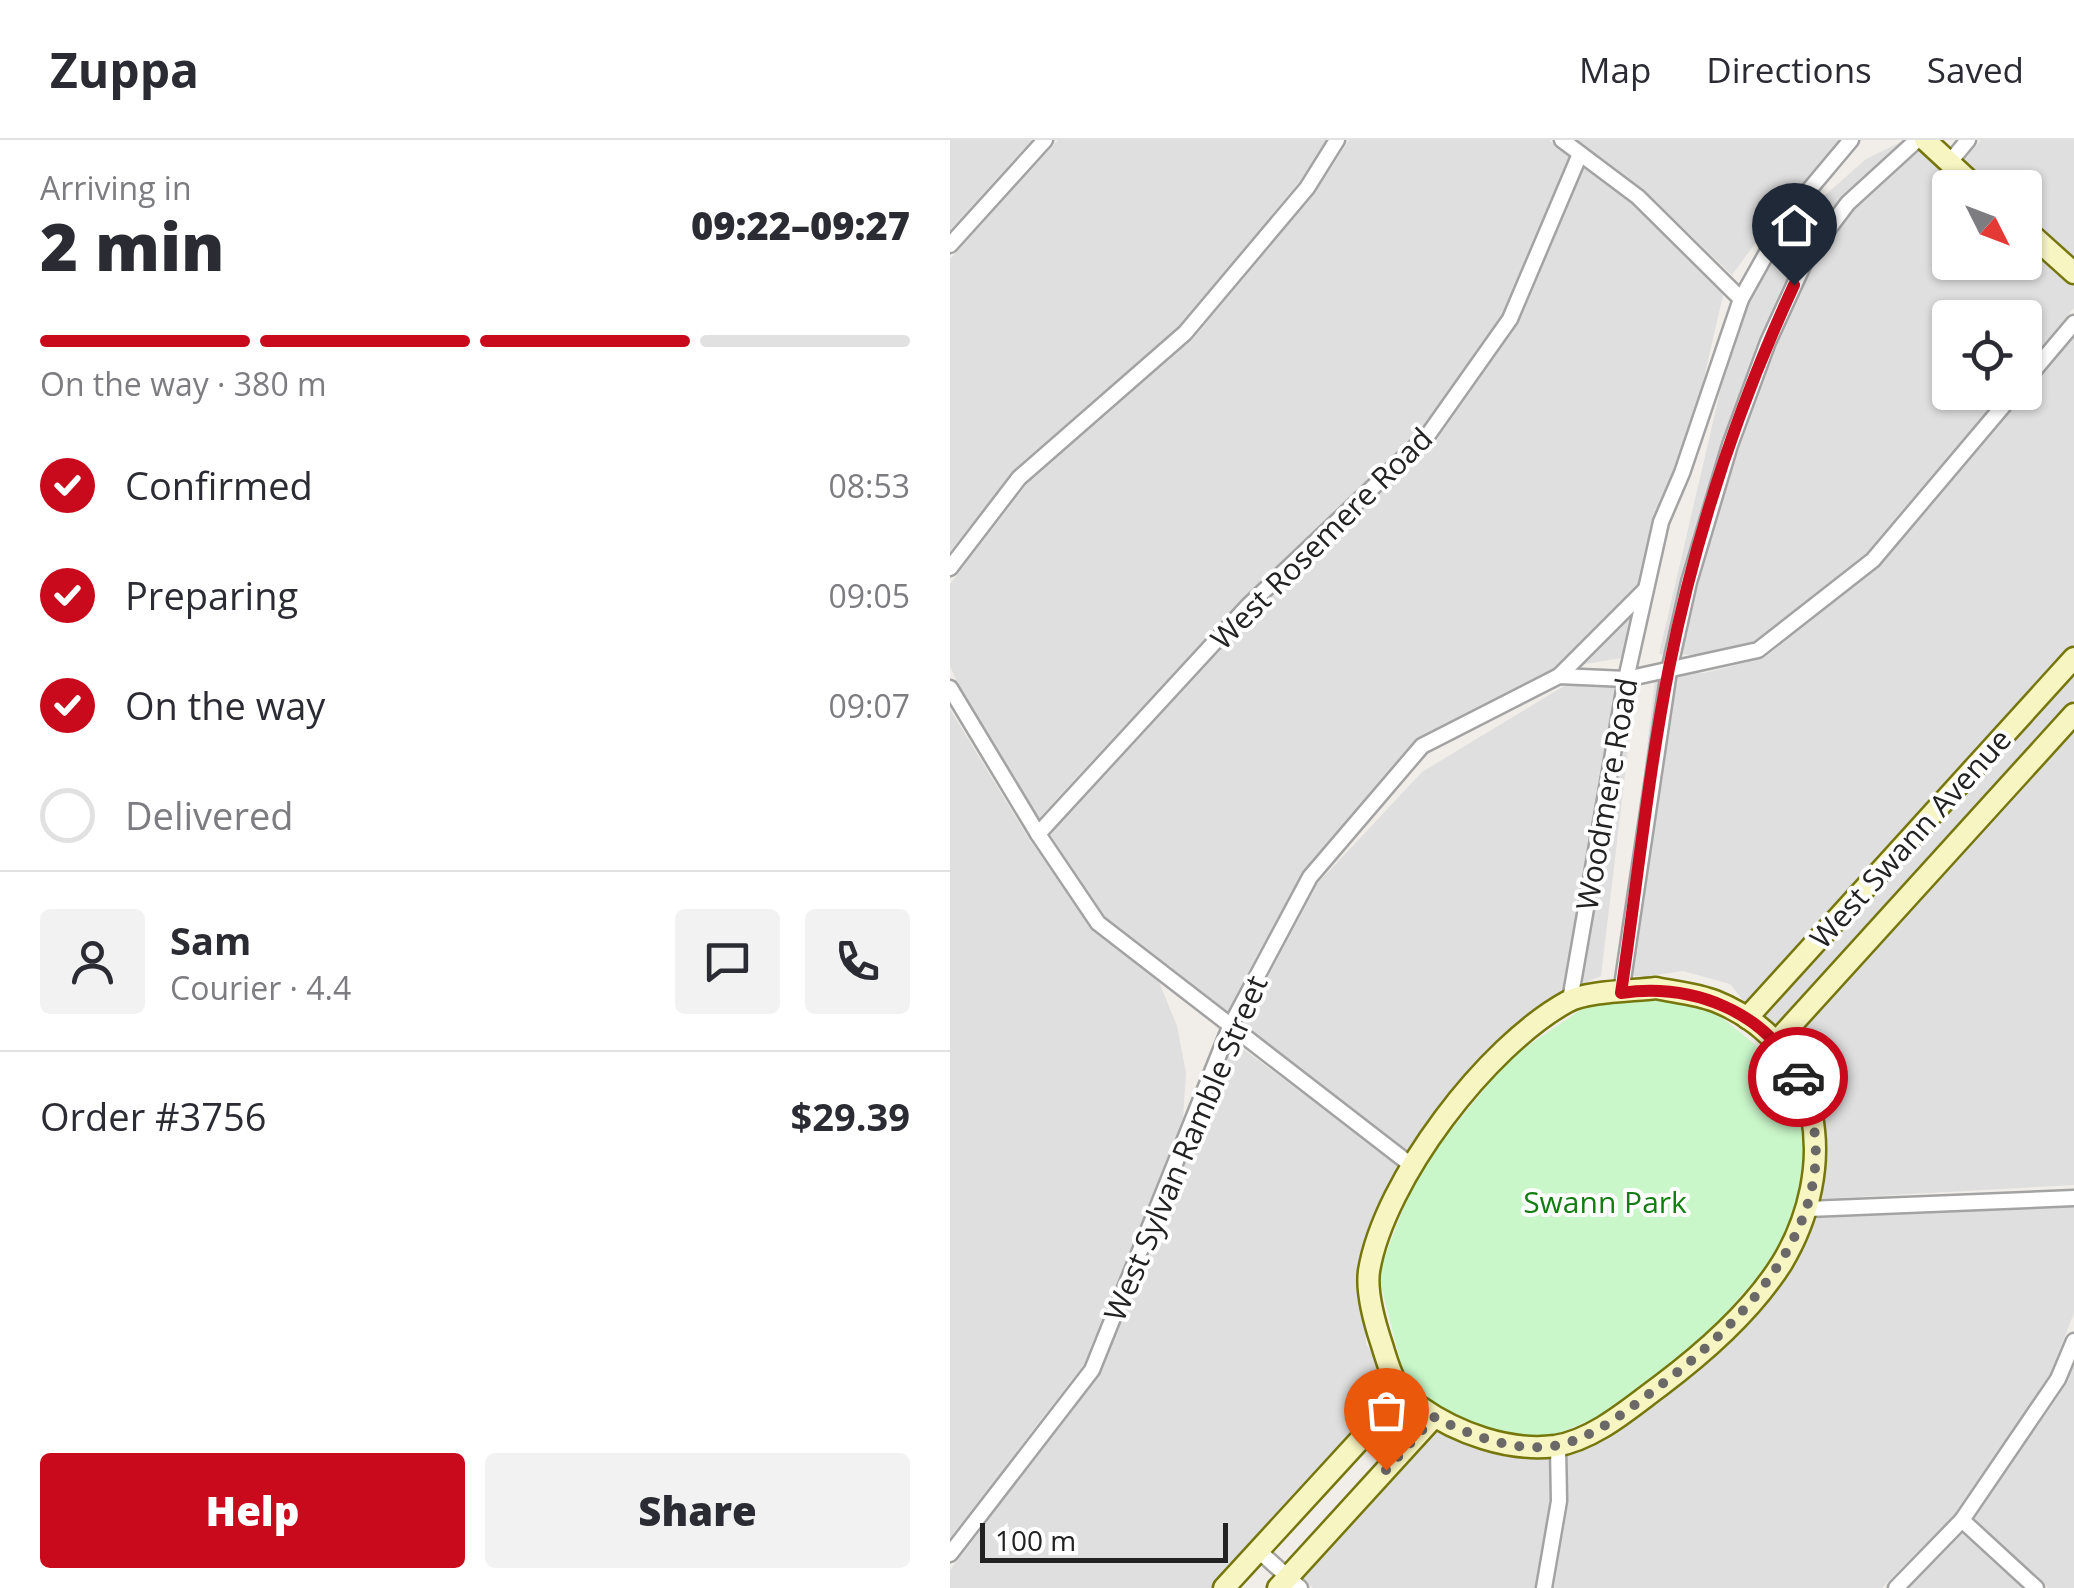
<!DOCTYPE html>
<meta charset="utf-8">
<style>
body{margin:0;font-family:"Open Sans",sans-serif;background:#f2f2f3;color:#2b2b33;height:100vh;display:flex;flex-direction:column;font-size:38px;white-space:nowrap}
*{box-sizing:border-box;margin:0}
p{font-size:32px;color:#7c7c81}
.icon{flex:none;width:55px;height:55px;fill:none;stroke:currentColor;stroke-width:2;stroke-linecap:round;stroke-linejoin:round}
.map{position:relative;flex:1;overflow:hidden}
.drawer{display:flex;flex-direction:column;background:#fff;width:950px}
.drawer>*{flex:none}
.needle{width:65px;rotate:132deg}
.buttons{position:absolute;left:982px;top:30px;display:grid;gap:20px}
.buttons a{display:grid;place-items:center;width:110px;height:110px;border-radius:10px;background:#fff;box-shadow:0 2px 8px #0004;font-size:50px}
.scale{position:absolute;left:30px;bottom:25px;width:248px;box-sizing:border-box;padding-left:10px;border:5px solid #222;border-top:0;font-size:28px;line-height:35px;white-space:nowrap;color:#222;-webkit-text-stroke:8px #fff;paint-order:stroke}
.pin{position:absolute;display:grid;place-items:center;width:85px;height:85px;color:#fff;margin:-102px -42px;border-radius:50% 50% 50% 0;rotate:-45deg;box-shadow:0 0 10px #0007}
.pin .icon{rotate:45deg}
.courier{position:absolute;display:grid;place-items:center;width:100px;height:100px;margin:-50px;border:8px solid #c90a1c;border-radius:50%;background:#fff;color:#222;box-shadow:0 2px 12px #0007}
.headline em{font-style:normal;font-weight:800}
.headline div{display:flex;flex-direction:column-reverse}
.headline{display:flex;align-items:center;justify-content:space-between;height:170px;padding:0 40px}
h1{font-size:65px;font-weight:800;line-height:75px}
.bar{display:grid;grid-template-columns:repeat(4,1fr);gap:15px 10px;align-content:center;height:120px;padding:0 40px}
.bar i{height:12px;border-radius:8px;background:#e1e1e2}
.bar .selected{background:#c90a1c}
.bar p{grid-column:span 4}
.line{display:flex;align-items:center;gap:25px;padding:0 40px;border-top:2px solid #e1e1e2}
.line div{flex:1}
.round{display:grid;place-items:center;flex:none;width:105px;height:105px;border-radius:10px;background:#f2f2f3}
ol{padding:0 40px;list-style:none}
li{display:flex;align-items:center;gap:30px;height:110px}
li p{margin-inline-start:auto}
li .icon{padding:10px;border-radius:50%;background:#c90a1c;color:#fff;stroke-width:4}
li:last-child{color:#7c7c81}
li i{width:55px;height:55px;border:5px solid #e1e1e2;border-radius:50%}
.button{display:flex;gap:20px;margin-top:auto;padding:20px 40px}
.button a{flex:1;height:115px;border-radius:10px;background:#c90a1c;color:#fff;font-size:40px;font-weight:800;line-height:115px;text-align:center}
.button a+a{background:#f2f2f3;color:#2b2b33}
header{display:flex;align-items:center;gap:60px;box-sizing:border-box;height:140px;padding:0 50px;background:#fff;border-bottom:2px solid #e1e1e2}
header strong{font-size:48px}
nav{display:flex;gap:55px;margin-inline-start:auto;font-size:35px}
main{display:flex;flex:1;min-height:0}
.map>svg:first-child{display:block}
.residential{fill:#dfdfdf}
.park{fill:#caf7ca}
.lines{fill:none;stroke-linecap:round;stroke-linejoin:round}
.street-casing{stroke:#a3a3a3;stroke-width:19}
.secondary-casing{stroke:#75760b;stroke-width:25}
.street{stroke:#fff;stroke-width:14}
.secondary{stroke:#f7f5c1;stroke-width:20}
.done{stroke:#6a6968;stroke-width:10;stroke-dasharray:0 18}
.route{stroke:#c90a1c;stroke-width:12}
.labels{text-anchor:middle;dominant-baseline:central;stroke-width:8;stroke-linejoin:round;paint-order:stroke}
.street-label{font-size:30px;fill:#222;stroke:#fff}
.park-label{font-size:30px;fill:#137d12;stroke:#fff}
</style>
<header>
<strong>Zuppa</strong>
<nav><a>Map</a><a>Directions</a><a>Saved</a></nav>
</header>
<main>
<section class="drawer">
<div class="headline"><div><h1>2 min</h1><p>Arriving in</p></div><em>09:22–09:27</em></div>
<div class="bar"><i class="selected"></i><i class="selected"></i><i class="selected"></i><i></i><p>On the way · 380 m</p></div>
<ol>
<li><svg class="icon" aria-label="check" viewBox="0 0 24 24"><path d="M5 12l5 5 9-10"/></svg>Confirmed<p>08:53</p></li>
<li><svg class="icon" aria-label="check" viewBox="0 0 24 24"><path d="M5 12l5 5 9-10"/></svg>Preparing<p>09:05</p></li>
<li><svg class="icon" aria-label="check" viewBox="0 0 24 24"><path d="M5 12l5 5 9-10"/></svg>On the way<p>09:07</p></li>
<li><i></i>Delivered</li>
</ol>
<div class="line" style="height:180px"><a class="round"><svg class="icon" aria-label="person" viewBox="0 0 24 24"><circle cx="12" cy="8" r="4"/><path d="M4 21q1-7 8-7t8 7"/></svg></a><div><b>Sam</b><p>Courier · 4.4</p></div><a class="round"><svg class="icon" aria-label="chat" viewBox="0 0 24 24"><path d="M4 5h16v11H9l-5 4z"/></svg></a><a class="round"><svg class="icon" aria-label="phone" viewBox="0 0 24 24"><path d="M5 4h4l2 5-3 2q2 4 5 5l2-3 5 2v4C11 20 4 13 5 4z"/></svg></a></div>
<div class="line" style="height:130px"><div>Order #3756</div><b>$29.39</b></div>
<div class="button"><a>Help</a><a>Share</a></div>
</section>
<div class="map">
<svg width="1124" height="1448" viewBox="0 0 1124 1448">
<rect width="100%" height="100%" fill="#f1eee9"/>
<g class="residential">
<path d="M 0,0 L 82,0 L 0,90 Z"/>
<path d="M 108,0 L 376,0 L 349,42 L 228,187 L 63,331 L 0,412 L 0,119 Z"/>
<path d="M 399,0 L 599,0 L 619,16 L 552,174 L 471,289 L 291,460 L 89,678 L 16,562 L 18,558 L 13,556 L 0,526 L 0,444 L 77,344 L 242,200 L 365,53 Z"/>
<path d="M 626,0 L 912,0 L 831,68 L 782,135 L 694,51 Z"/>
<path d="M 955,0 L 961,0 L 1015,47 L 1000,48 L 1000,122 L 1075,122 L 1075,101 L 1124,144 L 1124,168 L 1075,226 L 1075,178 L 1000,178 L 1000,252 L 1052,253 L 916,413 L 803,502 L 749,515 L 709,514 L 793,153 L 845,82 L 916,19 Z"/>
<path d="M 1031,0 L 1124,0 L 1124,121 L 1075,78 L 1075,48 L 1041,47 L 1012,22 Z"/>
<path d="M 634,28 L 683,64 L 774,151 L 690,515 L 605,529 L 459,618 L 352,732 L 276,874 L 223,832 L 221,826 L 217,826 L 155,777 L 100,695 L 305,473 L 486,301 L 568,184 Z"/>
<path d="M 1124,198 L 1124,504 L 796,864 L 780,844 L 733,831 L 693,837 L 670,835 L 706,532 L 754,533 L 814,518 L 929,427 Z"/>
<path d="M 1124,533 L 1124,559 L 824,889 L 810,878 Z"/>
<path d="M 687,534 L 651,836 L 614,852 L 581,875 L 543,909 L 492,965 L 458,1012 L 292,886 L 368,743 L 472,632 L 614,546 Z"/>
<path d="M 0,569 L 76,694 L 143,790 L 209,842 L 227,886 L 236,933 L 233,978 L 134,1224 L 0,1398 Z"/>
<path d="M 1124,588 L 1124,1045 L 869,1059 L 876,1012 L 872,977 L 861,945 L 838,903 Z"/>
<path d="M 284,902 L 450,1027 L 430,1066 L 416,1182 L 416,1204 L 428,1221 L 441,1252 L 261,1448 L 0,1448 L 0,1430 L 150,1234 Z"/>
<path d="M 1124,1064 L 1124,1173 L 1100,1234 L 1005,1374 L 932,1448 L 604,1448 L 618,1364 L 618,1312 L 692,1271 L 773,1206 L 838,1130 L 864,1077 Z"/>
<path d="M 1124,1226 L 1124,1448 L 1098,1448 L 1024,1379 L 1117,1243 Z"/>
<path d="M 487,1288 L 513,1302 L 599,1315 L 600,1360 L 585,1448 L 363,1448 L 351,1437 Z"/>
<path d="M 1013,1392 L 1013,1393 L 1073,1448 L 959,1448 Z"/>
</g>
<path class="park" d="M 657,852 L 761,869 L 803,903 L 844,948 L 855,982 L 857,1038 L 838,1093 L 814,1130 L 751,1201 L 650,1276 L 590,1301 L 517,1282 L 479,1261 L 455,1239 L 428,1134 L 468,1030 L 560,918 Z"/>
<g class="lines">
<defs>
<g id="street">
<path d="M 612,0 L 688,57 L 791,159"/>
<path d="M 999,23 L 1018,0"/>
<path d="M 0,105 L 95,0"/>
<path d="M 1075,241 L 1124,183"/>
<path d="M 0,428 L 69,338 L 235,193 L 357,48 L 387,0"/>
<path d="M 609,536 L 695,450"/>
<path d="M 0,548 L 88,694 L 148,783 L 461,1025"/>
<path d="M 88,694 L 298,466 L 478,295 L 560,179 L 630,14"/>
<path d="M 671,853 L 719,531 L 739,442 L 780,305 L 818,202 L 857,117 L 898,63 L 967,0"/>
<path d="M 620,860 L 676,539 L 711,382 L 732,333 L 791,159 L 838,75 L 901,0"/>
<path d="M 858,1069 L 1124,1058"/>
<path d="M 1012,1380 L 1086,1448"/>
<path d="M 309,1411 L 350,1448"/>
<path d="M 0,1414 L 142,1230 L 280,887 L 360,737 L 472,606 L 609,536 L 676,539 L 808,510 L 923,420 L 1065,252"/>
<path d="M 594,1448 L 609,1361 L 608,1306"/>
<path d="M 946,1448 L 1012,1380 L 1108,1239 L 1124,1201"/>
</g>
<g id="secondary">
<path d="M 975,0 L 1027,48"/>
<path d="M 1075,89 L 1124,133"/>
<path d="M 706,848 C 725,852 747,854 765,861 C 877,906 888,1030 832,1123 C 802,1171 754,1213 710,1246 C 680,1268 644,1300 605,1306 C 559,1312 507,1293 470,1267 C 444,1249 441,1234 432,1205 C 425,1184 416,1152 419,1131 C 434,1040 537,906 617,862 C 636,851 683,851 706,848 Z"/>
<path d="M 797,878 L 1124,518"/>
<path d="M 826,902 L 1124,574"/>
<path d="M 274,1448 L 452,1254"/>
<path d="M 328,1448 L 484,1277"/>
</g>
</defs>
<use href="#street" class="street-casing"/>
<use href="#secondary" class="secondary-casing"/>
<use href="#street" class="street"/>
<use href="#secondary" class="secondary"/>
</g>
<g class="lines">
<path class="done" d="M 436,1330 L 484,1277 C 519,1295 568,1314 609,1305 C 645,1297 678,1270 707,1248 C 801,1177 909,1063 848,937"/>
<path class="route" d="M 844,145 C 788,266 745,397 719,528 C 698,635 687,745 671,853 C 741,843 816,870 848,937"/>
</g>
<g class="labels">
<g class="street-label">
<text transform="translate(371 398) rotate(-45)">West Rosemere Road</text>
<text transform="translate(656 654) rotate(-80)">Woodmere Road</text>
<text transform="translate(960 698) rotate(-48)">West Swann Avenue</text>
<text transform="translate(235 1008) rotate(-67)">West Sylvan Ramble Street</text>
</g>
<g class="park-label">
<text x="655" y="1061">Swann Park</text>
</g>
</g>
</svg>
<div class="buttons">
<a><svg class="needle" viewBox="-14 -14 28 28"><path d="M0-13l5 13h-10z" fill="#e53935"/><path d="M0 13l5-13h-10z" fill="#7c7c81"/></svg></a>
<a><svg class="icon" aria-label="locate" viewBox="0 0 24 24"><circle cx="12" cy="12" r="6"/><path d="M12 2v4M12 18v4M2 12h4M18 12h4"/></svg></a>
</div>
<div class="scale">100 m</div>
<div class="pin" style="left:436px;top:1330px;background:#ea580c"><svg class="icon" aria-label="bag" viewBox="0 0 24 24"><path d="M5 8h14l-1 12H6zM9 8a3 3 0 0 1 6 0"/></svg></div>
<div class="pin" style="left:844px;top:145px;background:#1f2937"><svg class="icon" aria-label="home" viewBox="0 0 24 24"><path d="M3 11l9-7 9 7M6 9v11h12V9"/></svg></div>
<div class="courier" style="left:848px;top:937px"><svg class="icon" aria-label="car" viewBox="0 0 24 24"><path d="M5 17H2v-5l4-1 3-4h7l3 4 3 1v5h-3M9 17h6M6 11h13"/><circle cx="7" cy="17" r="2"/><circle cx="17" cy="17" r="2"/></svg></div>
</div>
</main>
